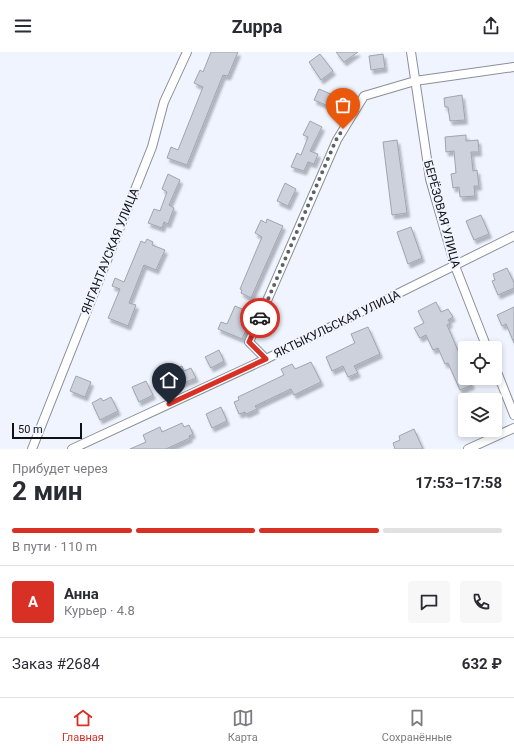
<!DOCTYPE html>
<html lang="ru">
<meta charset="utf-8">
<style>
body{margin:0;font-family:Roboto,sans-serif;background:#f7f7f7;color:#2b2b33;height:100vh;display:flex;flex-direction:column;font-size:15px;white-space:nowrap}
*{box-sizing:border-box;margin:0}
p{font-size:13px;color:#7c7c81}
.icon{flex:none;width:22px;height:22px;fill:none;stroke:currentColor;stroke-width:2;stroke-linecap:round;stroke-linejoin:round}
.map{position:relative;height:397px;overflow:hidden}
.details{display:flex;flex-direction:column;background:#fff;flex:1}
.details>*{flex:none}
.tools{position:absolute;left:458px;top:289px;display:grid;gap:8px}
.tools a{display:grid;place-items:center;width:44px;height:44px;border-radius:4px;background:#fff;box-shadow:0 2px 6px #0003;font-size:20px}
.scale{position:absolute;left:12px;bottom:10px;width:70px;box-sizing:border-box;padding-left:4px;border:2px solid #0f1114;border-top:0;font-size:11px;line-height:14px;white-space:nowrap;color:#0f1114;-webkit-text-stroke:3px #eff4ff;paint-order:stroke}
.pin{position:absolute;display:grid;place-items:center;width:34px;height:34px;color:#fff;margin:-41px -17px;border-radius:50% 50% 50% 0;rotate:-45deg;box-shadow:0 0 4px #0007}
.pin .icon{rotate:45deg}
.courier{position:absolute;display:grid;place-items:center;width:40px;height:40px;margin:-20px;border:3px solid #d93025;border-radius:50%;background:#fff;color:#222;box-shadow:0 1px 5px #0007}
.overview em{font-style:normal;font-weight:700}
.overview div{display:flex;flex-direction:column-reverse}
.overview{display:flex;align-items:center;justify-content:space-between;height:68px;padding:0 12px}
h1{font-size:26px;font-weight:700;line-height:30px}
.bar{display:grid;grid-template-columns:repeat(4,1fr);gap:6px 4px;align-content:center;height:48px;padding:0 12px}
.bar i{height:5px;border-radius:3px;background:#e1e1e2}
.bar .active{background:#d93025}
.bar p{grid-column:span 4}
.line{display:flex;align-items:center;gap:10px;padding:0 12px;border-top:1px solid #e1e1e2}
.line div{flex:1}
.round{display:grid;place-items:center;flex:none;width:42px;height:42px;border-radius:4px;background:#f7f7f7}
header{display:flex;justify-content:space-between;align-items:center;height:52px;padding:0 12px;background:#fff;font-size:18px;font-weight:700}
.menu{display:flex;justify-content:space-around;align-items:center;height:56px;border-top:1px solid #e1e1e2;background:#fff;font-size:11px;color:#7c7c81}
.menu a{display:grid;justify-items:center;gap:2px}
.menu .active{color:#d93025}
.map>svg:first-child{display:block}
.building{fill:#ccd1dc;stroke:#a0a4af;filter:url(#shadow)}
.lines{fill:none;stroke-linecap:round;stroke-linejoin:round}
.minor-casing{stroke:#8b8f99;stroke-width:10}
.minor{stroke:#fff;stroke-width:8}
.done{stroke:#5d6066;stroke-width:4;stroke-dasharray:0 7.2}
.route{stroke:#d93025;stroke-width:5}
.labels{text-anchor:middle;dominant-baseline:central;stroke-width:4;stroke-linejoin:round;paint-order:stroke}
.street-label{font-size:12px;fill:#0f1114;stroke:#eff4ff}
</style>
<header><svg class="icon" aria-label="menu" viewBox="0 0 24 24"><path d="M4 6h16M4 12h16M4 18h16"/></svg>Zuppa<svg class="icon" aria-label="share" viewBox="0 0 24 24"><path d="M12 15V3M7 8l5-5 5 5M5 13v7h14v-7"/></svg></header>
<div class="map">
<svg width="514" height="397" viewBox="0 0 514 397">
<defs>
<filter id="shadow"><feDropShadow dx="2.5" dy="4" stdDeviation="1" flood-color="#0004"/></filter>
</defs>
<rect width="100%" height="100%" fill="#eff4ff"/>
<g class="building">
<path d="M 211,0 L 238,0 L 228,24 L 223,23 L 187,113 L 167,106 L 171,95 L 178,98 L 203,35 L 194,31 L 200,18 L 203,20 Z"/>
<path d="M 336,0 L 358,0 L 344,10 Z"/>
<path d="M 320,2 L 333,19 L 321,28 L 309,10 Z"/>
<path d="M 383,2 L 385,16 L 371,18 L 369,4 Z"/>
<path d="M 319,37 L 333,43 L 328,54 L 314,48 Z"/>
<path d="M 462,43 L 465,68 L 450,69 L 448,55 L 445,55 L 444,46 Z"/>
<path d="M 310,69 L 322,75 L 310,99 L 318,102 L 314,112 L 308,110 L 304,119 L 291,115 L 297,101 L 301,103 L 308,85 L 303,83 Z"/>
<path d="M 466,83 L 466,89 L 478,88 L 479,100 L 471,100 L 473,119 L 477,118 L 479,134 L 474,134 L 475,144 L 460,145 L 459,135 L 453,136 L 451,122 L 456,121 L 454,99 L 446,100 L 445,85 Z"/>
<path d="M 397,88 L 407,161 L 392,163 L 383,90 Z"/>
<path d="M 168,122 L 180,128 L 169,153 L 174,156 L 168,172 L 164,170 L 162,176 L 148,171 L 154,157 L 160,159 L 167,140 L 162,137 Z"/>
<path d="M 285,131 L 296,137 L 288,154 L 277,149 Z"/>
<path d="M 481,163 L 489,182 L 474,188 L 466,169 Z"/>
<path d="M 267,167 L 283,174 L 251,246 L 241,241 L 242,238 L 240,237 L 262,185 L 255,181 L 261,168 L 266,171 Z"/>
<path d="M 411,175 L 422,206 L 408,212 L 397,180 Z"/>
<path d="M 147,187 L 153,190 L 152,193 L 165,198 L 156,218 L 144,213 L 129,251 L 136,253 L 128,274 L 108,266 L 120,237 L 112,234 L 115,226 L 124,230 L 141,189 L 145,191 Z"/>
<path d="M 507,216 L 514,231 L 514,236 L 498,243 L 492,229 L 495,228 L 493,222 Z"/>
<path d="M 436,250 L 441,260 L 448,257 L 453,265 L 448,268 L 450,271 L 447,273 L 465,315 L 465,326 L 469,326 L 472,333 L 460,338 L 448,311 L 445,312 L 438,296 L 433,298 L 426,283 L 420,286 L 414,276 L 424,271 L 418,259 Z"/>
<path d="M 235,254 L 247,259 L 241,273 L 247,276 L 242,287 L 218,277 L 221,270 L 227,272 Z"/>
<path d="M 514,255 L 514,291 L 506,272 L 502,274 L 497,263 Z"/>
<path d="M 368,275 L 380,302 L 354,314 L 358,321 L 348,325 L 343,314 L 332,319 L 326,305 L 355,291 L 351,282 Z"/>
<path d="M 219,298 L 224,309 L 211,316 L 205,305 Z"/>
<path d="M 311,310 L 321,330 L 294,343 L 291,337 L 255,354 L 257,357 L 246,362 L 245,360 L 239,362 L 234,350 L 239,348 L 238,345 L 284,323 L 281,317 L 292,312 L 295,317 Z"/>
<path d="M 182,314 L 184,319 L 191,316 L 196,326 L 176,334 L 174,330 L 169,332 L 165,321 Z"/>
<path d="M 76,324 L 91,330 L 85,345 L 70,339 Z"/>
<path d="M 146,329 L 153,343 L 139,350 L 132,335 Z"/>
<path d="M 111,345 L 118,359 L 100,368 L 92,351 L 101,346 L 103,349 Z"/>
<path d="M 221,355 L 227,369 L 212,376 L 206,362 Z"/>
<path d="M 182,371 L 184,375 L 189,373 L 193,382 L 189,384 L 190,386 L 166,397 L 130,397 L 146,390 L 143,383 L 160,375 L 162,380 Z"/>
<path d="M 414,377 L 423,397 L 395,397 L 393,391 L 400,388 L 399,384 Z"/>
</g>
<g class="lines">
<defs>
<g id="minor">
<path d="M 411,0 L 430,127 L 455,214 L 487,296"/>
<path d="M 266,307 L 249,290 L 337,88 L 364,44 L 415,29 L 514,15"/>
<path d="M 495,315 L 514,363"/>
<path d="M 32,397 L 152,95 L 164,50 L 187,0"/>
<path d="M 72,397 L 266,307 L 514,184"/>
<path d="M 468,397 L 514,376"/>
</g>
</defs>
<use href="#minor" class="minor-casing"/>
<use href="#minor" class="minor"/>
</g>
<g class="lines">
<path class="done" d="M 260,266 L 336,88 L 343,77"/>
<path class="route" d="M 169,352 L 266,307 L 249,290 L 260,266"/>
</g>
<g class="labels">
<g class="street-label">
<text transform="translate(442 162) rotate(75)">БЕРЁЗОВАЯ УЛИЦА</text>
<text transform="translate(110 199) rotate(-68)">ЯНГАНТАУСКАЯ УЛИЦА</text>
<text transform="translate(337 272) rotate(-26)">ЯКТЫКУЛЬСКАЯ УЛИЦА</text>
</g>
</g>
</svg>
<div class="tools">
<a><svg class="icon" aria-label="locate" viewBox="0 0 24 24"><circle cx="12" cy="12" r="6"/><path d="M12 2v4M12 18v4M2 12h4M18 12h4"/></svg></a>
<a><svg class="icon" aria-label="layers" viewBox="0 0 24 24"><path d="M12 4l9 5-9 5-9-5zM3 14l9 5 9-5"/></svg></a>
</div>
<div class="scale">50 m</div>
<div class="pin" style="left:343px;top:77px;background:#ea580c"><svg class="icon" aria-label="bag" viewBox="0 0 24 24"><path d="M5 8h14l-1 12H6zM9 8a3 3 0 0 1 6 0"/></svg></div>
<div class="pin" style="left:169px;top:352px;background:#1f2937"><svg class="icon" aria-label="home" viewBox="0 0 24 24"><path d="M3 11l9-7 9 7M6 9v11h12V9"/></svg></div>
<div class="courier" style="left:260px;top:266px"><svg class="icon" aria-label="car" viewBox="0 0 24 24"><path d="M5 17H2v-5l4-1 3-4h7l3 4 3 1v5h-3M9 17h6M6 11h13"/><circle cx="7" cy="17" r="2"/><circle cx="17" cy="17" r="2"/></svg></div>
</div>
<section class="details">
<div class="overview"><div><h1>2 мин</h1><p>Прибудет через</p></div><em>17:53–17:58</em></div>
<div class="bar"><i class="active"></i><i class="active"></i><i class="active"></i><i></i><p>В пути · 110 m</p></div>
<div class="line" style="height:72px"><b class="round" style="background:#d93025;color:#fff">А</b><div><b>Анна</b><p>Курьер · 4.8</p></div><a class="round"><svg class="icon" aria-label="chat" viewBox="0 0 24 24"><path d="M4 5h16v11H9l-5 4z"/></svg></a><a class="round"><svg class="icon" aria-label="phone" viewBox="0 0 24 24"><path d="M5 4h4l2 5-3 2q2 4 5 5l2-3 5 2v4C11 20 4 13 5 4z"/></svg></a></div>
<div class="line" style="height:52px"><div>Заказ #2684</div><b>632 ₽</b></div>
</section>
<nav class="menu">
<a class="active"><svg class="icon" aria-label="home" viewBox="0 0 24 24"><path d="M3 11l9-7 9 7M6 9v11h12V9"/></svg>Главная</a>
<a><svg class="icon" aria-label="map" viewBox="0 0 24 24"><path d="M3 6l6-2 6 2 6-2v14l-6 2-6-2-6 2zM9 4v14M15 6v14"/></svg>Карта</a>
<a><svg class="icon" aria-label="saved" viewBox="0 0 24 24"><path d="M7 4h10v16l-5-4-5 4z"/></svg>Сохранённые</a>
</nav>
